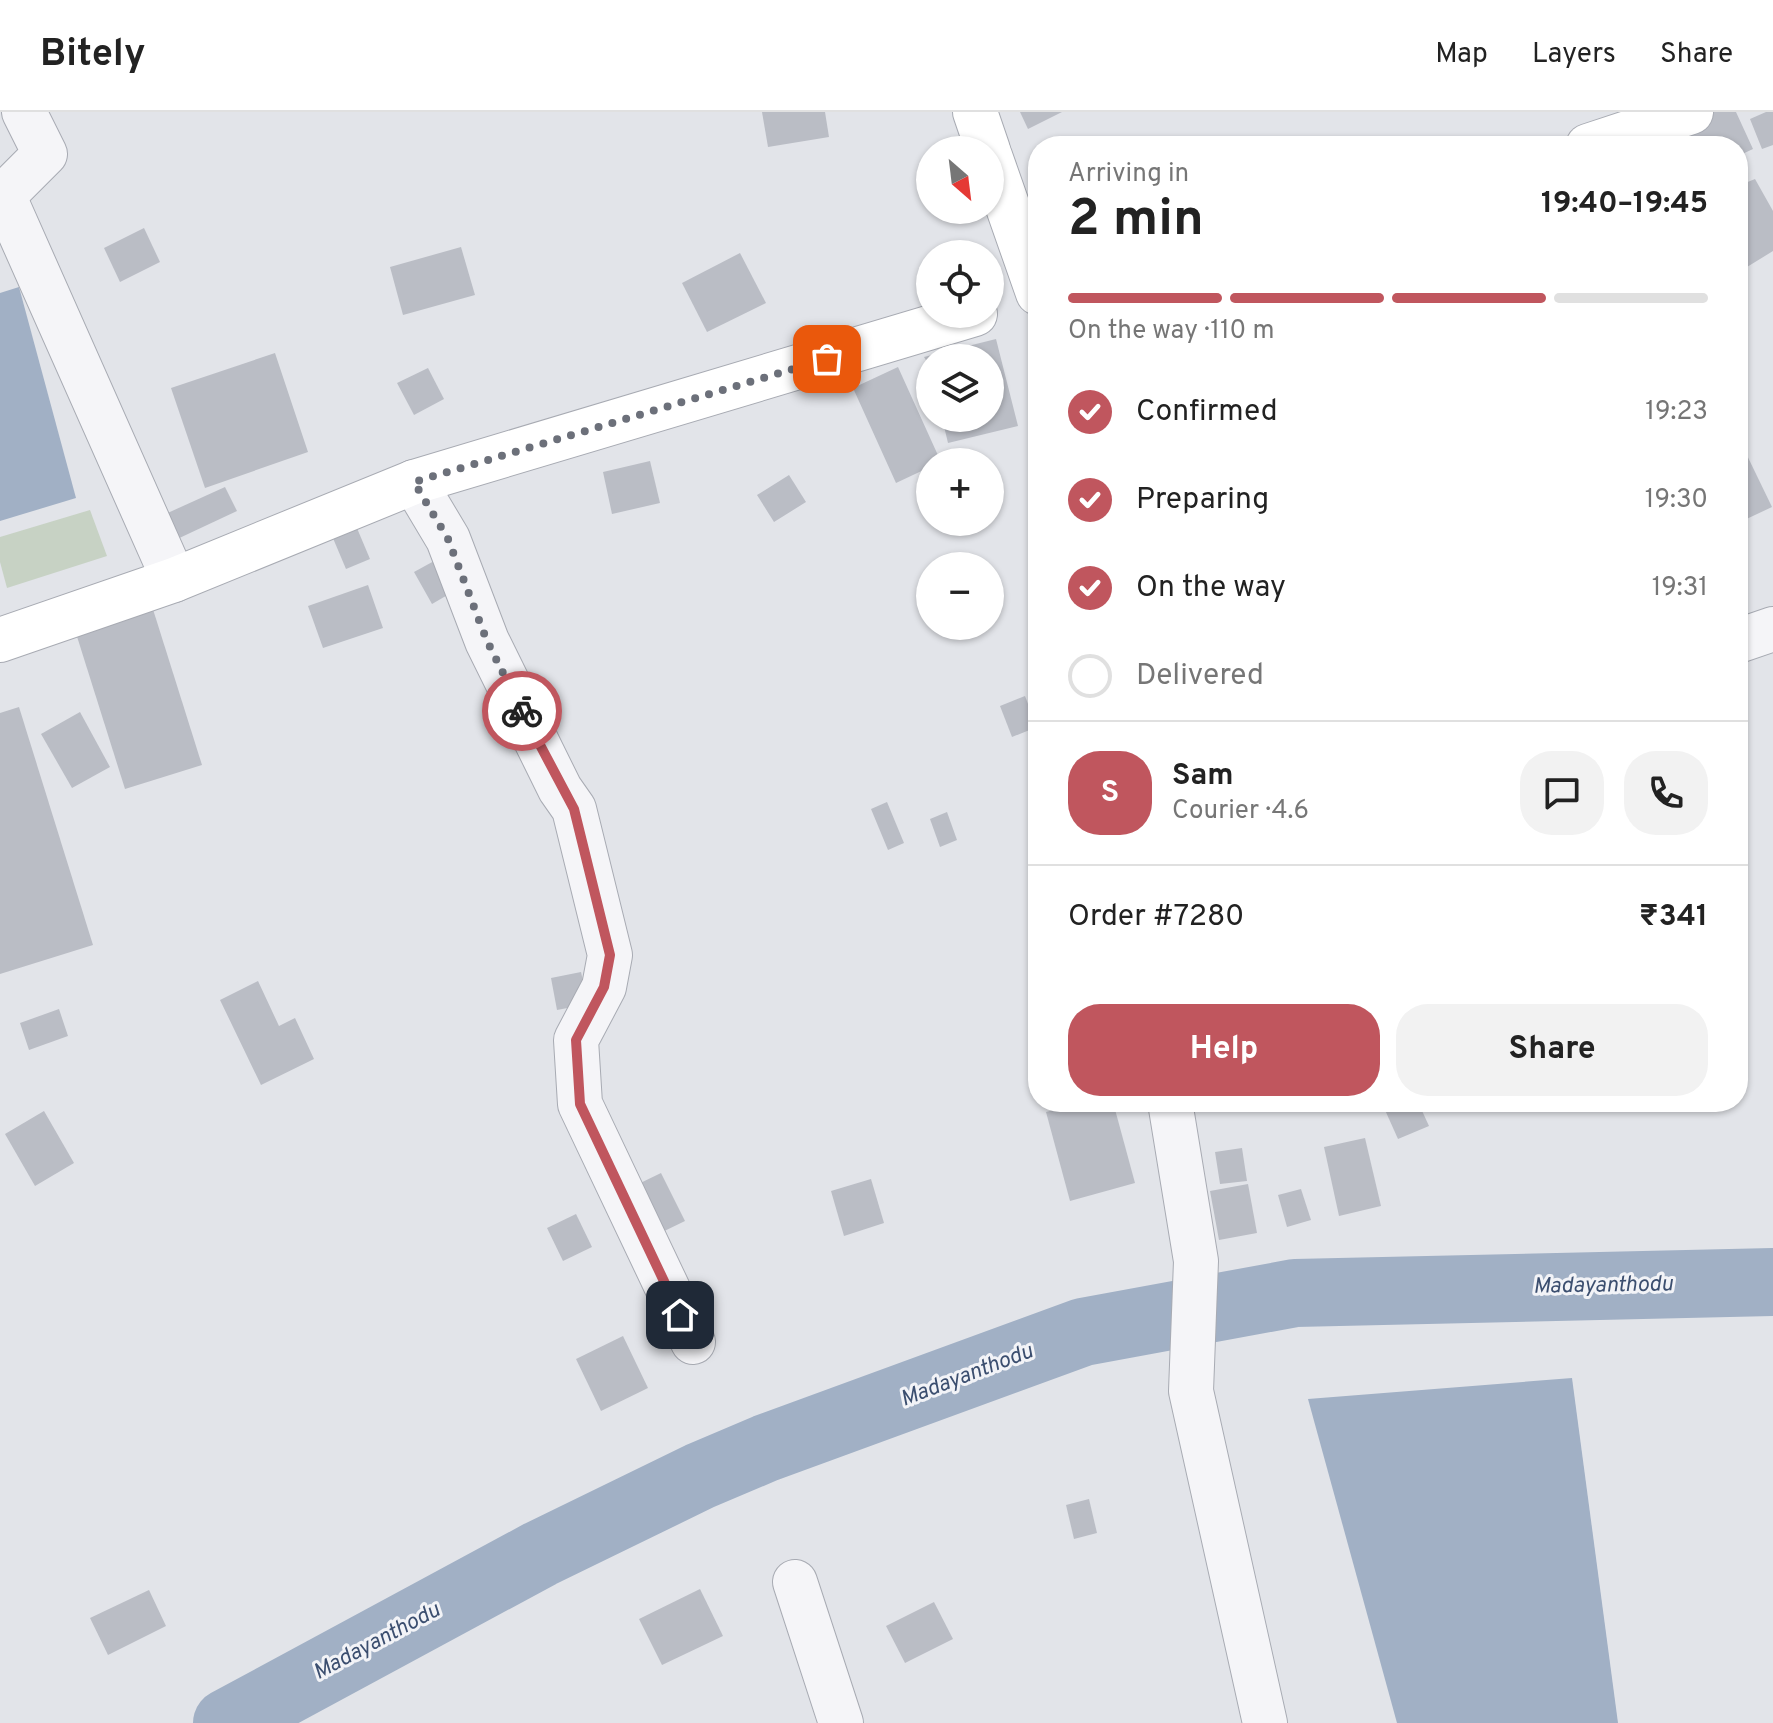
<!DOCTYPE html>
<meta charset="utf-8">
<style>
body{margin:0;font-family:Overpass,sans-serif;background:#f2f2f2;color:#222;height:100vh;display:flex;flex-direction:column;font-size:30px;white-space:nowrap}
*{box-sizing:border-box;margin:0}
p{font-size:26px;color:#767676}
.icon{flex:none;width:44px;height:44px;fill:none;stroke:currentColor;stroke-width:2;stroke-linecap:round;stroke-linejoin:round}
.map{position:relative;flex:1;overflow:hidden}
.drawer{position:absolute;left:1028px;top:24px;width:720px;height:976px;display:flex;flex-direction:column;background:#fff;border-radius:32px;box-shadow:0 2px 6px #0004}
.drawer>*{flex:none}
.needle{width:52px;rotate:152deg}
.controls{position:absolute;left:916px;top:24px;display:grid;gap:16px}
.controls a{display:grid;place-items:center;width:88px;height:88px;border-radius:50%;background:#fff;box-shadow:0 2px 6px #0004;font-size:40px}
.pin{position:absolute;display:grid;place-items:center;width:68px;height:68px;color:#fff;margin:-34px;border-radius:16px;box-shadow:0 4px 12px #0006}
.courier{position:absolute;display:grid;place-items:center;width:80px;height:80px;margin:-40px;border:6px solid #c0565e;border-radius:50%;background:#fff;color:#222;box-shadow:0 2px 10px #0007}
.headline em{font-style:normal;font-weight:700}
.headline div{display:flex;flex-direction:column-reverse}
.headline{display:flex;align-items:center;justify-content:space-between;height:136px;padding:0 40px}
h1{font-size:52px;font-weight:700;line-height:60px}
.bar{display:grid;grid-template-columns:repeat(4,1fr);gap:12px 8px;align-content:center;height:96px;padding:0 40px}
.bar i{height:10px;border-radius:6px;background:#e0e0e0}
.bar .current{background:#c0565e}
.bar p{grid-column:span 4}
.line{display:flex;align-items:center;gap:20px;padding:0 40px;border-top:2px solid #e0e0e0}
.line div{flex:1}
.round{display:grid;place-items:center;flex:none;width:84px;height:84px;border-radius:32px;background:#f2f2f2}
ol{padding:0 40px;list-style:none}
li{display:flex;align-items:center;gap:24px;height:88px}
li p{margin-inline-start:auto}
li .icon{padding:8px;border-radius:50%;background:#c0565e;color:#fff;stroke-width:4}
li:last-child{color:#767676}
li i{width:44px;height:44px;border:4px solid #e0e0e0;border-radius:50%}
.primary-button{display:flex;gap:16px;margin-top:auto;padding:16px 40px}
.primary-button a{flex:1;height:92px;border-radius:32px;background:#c0565e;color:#fff;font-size:32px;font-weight:700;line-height:92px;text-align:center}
.primary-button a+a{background:#f2f2f2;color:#222}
header{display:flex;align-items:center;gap:48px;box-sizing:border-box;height:112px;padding:0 40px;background:#fff;border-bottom:2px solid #e0e0e0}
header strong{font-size:38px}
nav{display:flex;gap:44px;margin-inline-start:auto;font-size:28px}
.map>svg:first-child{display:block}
.green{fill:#c7d2c4}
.water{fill:#a1b0c5}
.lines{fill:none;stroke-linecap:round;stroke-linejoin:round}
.river{stroke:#a1b0c5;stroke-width:68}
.building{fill:#babdc5}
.minor-casing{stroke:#a8abb3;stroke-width:46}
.secondary-casing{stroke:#a8abb3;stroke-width:46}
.minor{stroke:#f5f5f8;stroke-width:44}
.secondary{stroke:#fff;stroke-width:44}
.done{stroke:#6c707a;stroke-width:8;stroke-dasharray:0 14.4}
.route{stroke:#c0565e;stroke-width:10}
.labels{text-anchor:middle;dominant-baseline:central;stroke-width:6;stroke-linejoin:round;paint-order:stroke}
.water-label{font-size:22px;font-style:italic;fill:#3b4e6f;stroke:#f2f3f7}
</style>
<header>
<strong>Bitely</strong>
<nav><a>Map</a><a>Layers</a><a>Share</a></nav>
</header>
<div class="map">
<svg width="1773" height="1611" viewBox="0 0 1773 1611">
<rect width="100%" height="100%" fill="#e2e4e9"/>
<path class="green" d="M 90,398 L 107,444 L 7,476 L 0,450 L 0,425 Z"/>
<g class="water">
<path d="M 19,175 L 76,386 L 0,409 L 0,181 Z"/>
<path d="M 1572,1266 L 1618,1611 L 1397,1611 L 1308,1287 Z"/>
</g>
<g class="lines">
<path class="river" d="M 227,1611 L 540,1442 L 700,1364 L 766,1336 L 1083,1220 L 1295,1181 L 1773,1170"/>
</g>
<g class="building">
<path d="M 762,0 L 825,0 L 829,25 L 768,35 Z"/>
<path d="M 1020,0 L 1062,0 L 1028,17 Z"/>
<path d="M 1701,0 L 1736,0 L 1753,37 L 1738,44 L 1738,34 L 1693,34 L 1682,9 Z"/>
<path d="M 1766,0 L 1773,0 L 1773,33 L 1762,37 L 1750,7 Z"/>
<path d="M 1755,67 L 1773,99 L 1773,139 L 1747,155 L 1738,154 L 1738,74 Z"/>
<path d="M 144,116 L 160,150 L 120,170 L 104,136 Z"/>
<path d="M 461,135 L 475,183 L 403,203 L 390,155 Z"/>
<path d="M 740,141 L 766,191 L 707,220 L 682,171 Z"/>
<path d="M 996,227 L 1018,314 L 948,331 L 942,306 L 990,306 L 990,246 L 930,246 L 929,253 L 924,245 Z"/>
<path d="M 275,241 L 308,340 L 205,376 L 171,276 Z"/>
<path d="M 898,255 L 941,350 L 930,350 L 930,355 L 896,371 L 853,276 Z"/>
<path d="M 428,256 L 444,287 L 414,303 L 397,271 Z"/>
<path d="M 1742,333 L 1772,395 L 1738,411 L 1738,335 Z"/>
<path d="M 650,349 L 660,391 L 612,402 L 603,360 Z"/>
<path d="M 789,363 L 806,390 L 774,410 L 757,383 Z"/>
<path d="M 225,375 L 237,399 L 173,429 L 161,404 Z"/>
<path d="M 351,402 L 370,447 L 346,457 L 327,412 Z"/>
<path d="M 445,443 L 463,474 L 432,492 L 414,460 Z"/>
<path d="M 368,473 L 383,516 L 323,536 L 308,494 Z"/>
<path d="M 151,491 L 202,653 L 125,677 L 74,515 Z"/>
<path d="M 1025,584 L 1037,615 L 1012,625 L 1000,594 Z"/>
<path d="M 19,595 L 93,833 L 0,862 L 0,601 Z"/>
<path d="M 80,600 L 110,655 L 72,676 L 41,622 Z"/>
<path d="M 887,690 L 904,731 L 888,738 L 871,697 Z"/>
<path d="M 947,700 L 957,728 L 940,735 L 930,707 Z"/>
<path d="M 581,860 L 588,892 L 557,898 L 551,866 Z"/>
<path d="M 258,869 L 279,914 L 295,906 L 314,947 L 261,973 L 220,888 Z"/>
<path d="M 59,897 L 68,924 L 29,938 L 20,911 Z"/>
<path d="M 1084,990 L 1113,990 L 1135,1071 L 1070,1089 L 1046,1000 Z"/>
<path d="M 1280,990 L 1315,990 L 1315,991 L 1282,999 Z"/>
<path d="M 1404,990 L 1418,990 L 1429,1014 L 1398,1027 L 1385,998 Z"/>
<path d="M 44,999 L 74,1051 L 35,1074 L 5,1022 Z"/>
<path d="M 1365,1026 L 1381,1094 L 1339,1104 L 1324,1035 Z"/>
<path d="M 1242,1036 L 1247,1069 L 1220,1072 L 1215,1040 Z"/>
<path d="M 661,1061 L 685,1109 L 652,1125 L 628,1077 Z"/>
<path d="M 871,1067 L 884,1111 L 844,1124 L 831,1079 Z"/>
<path d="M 1248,1072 L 1257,1121 L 1219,1128 L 1210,1079 Z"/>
<path d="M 1301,1077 L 1311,1108 L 1287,1115 L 1278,1083 Z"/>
<path d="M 576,1102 L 592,1135 L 563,1149 L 547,1116 Z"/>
<path d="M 623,1224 L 648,1276 L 601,1299 L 576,1247 Z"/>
<path d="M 1089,1387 L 1097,1421 L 1074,1427 L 1066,1393 Z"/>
<path d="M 700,1477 L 723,1524 L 662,1553 L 639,1507 Z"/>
<path d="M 149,1478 L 166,1514 L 108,1543 L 90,1506 Z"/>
<path d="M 934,1490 L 953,1527 L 905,1551 L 886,1514 Z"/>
</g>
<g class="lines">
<defs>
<g id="minor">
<path d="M 4,85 L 174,468"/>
<path d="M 0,87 L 45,42 L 24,0"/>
<path d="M 414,370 L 448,427 L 487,529 L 560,677 L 574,697 L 610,843 L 604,875 L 576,928 L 580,992 L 693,1230"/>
<path d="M 1738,529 L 1773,517"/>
<path d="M 1170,990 L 1196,1149 L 1191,1279 L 1265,1611"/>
<path d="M 795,1470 L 841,1611"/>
</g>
<g id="secondary">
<path d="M 975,0 L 988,38"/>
<path d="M 1588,34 L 1691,0"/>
<path d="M 990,44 L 1038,181"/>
<path d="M 0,528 L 174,468 L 414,370 L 975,202"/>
</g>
</defs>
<use href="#minor" class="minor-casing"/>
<use href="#secondary" class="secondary-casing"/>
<use href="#minor" class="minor"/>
<use href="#secondary" class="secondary"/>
</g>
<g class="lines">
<path class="done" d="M 522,599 L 487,529 L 448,427 L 414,370 L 827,247"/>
<path class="route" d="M 522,599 L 574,697 L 610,843 L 604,875 L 576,928 L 580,992 L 680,1203"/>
</g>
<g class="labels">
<g class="water-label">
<text transform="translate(1603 1174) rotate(-1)">Madayanthodu</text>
<text transform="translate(967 1264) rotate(-21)">Madayanthodu</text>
<text transform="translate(377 1530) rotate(-28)">Madayanthodu</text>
</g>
</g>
</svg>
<div class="controls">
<a><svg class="needle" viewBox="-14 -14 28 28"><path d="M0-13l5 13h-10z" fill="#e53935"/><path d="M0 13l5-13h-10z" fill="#767676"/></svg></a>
<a><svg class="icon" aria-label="locate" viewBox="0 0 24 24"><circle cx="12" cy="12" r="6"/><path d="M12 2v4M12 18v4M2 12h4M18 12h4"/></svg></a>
<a><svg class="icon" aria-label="layers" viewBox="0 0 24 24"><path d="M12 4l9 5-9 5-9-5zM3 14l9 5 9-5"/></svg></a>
<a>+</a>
<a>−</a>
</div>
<div class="pin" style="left:827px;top:247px;background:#ea580c"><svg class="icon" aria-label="bag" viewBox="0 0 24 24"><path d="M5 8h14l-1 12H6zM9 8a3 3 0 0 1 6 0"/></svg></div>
<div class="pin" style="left:680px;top:1203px;background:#1f2937"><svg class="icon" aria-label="home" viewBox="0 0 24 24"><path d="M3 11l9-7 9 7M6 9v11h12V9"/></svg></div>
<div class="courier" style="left:522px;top:599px"><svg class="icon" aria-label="bike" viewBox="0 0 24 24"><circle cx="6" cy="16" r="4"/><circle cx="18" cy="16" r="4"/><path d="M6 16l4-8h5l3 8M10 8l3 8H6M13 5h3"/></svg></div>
<section class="drawer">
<div class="headline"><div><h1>2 min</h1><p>Arriving in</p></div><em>19:40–19:45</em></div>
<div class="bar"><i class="current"></i><i class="current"></i><i class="current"></i><i></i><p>On the way · 110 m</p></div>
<ol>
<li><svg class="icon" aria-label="check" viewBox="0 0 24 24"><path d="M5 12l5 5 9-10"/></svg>Confirmed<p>19:23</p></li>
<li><svg class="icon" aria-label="check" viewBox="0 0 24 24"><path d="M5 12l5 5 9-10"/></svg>Preparing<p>19:30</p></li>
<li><svg class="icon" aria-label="check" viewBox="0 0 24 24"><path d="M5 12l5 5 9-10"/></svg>On the way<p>19:31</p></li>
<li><i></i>Delivered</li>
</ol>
<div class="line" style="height:144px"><b class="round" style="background:#c0565e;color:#fff">S</b><div><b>Sam</b><p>Courier · 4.6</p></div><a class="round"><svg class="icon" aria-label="chat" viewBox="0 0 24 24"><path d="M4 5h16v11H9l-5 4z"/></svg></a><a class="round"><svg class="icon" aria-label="phone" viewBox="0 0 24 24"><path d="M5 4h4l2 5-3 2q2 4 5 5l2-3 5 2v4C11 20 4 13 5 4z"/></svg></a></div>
<div class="line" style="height:104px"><div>Order #7280</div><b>₹341</b></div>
<div class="primary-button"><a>Help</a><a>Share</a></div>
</section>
</div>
